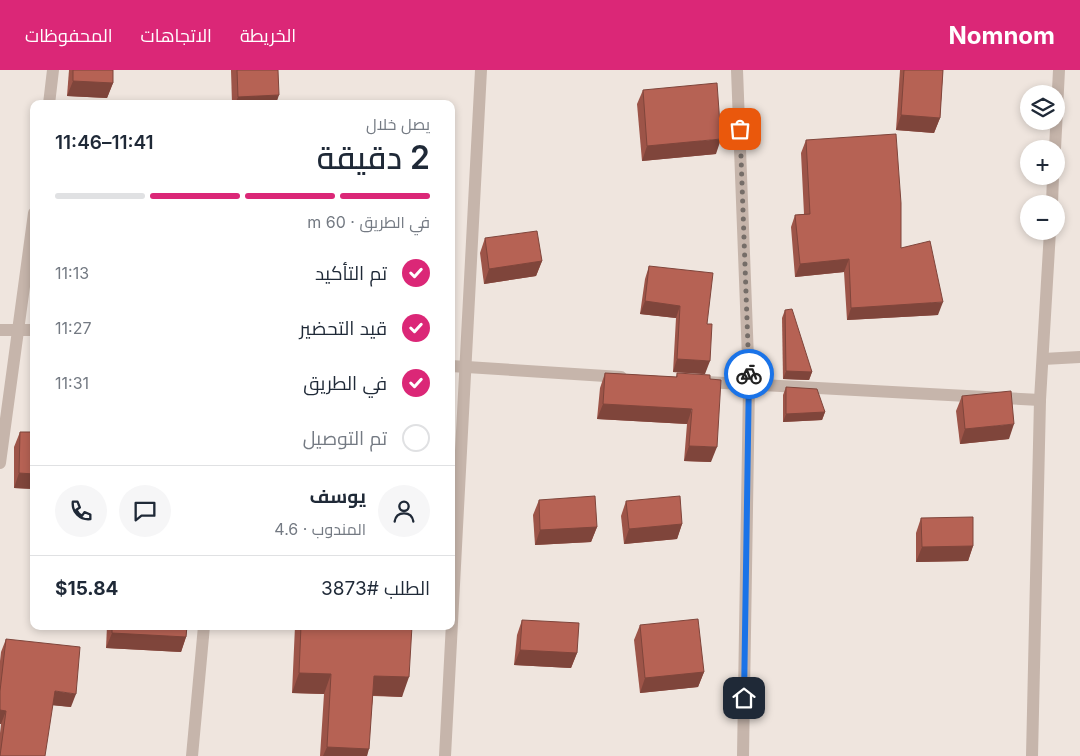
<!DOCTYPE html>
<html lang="ar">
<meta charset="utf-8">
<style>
body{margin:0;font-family:Inter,Cairo,sans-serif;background:#f6f6f7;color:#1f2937;direction:rtl;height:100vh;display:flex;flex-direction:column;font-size:19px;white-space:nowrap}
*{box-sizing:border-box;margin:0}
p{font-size:16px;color:#747a83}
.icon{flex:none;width:28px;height:28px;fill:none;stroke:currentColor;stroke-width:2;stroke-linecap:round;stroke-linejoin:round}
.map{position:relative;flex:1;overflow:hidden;direction:ltr}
.drawer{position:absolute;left:30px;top:30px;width:425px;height:530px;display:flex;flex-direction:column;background:#fff;border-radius:10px;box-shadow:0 2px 8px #0003;direction:rtl}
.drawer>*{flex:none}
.buttons{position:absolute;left:1020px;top:15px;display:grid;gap:10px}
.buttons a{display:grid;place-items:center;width:45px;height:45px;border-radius:50%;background:#fff;box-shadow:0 2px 8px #0003;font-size:25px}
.pin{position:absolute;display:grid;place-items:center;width:42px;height:42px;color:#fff;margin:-21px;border-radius:10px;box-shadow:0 2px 8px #0006}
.courier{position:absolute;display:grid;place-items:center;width:50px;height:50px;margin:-25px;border:4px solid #1a73e8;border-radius:50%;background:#fff;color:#222;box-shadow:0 1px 6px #0007}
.headline em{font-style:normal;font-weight:600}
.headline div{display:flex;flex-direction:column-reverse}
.headline{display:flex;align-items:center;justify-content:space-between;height:85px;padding:0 25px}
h1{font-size:32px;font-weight:600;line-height:38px}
.bar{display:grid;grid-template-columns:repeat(4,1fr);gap:8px 5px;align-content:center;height:60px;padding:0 25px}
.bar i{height:6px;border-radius:4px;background:#e0e1e3}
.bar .on{background:#db2777}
.bar p{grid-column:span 4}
.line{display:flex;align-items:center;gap:12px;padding:0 25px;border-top:1px solid #e0e1e3}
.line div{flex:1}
.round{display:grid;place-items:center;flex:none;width:52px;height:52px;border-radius:26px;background:#f6f6f7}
ol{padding:0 25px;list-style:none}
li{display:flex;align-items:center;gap:15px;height:55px}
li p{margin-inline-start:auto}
li .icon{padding:5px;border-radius:50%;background:#db2777;color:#fff;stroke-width:4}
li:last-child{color:#747a83}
li i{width:28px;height:28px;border:2px solid #e0e1e3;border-radius:50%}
header{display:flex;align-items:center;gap:30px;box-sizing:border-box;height:70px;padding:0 25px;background:#db2777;color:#fff}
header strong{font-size:24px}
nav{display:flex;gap:28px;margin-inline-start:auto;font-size:18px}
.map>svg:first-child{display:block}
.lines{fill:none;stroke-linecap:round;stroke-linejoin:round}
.minor{stroke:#c6b5ab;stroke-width:12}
.wall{fill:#9d5448}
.shaded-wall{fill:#7f453b}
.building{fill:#b66254;stroke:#7f453b}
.done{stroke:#756d68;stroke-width:5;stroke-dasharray:0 9}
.route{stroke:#1a73e8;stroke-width:6}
</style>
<header>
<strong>Nomnom</strong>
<nav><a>الخريطة</a><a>الاتجاهات</a><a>المحفوظات</a></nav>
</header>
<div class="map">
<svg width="1080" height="686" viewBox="0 0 1080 686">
<rect width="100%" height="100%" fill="#efe5de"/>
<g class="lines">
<g class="minor">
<path d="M 737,0 L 749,315 L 743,686"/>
<path d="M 49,34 L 53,0"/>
<path d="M 1055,79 L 1059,0"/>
<path d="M 1052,134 L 1053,106"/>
<path d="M 0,260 L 34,260"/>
<path d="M 1043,289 L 1080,287"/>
<path d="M 451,296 L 621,307"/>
<path d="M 706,312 L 1040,330"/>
<path d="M 0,393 L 34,143"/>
<path d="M 192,686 L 204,556"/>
<path d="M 445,686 L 481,0"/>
<path d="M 1032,686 L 1040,330 L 1050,161"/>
</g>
</g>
<g class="wall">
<path d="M 69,0 L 113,0 L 113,13 L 107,28 L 67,26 Z"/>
<path d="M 231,0 L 278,0 L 276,34 L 232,34 Z"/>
<path d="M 900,0 L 943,0 L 940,48 L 934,63 L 896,60 Z"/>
<path d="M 643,20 L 716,84 L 642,91 L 637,34 Z"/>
<path d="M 806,70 L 901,178 L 938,245 L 847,250 L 844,202 L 795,207 L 791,157 L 795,145 L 804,144 L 801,83 Z"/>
<path d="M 485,168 L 542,191 L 536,206 L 484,214 L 480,183 Z"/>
<path d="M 649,196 L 707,254 L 705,304 L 673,302 L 676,248 L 640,244 L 645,209 Z"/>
<path d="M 785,240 L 812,302 L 809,310 L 783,309 L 782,248 Z"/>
<path d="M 605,303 L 676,307 L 677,303 L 711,392 L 684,391 L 687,354 L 597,349 L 600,318 Z"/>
<path d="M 786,317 L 825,342 L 822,350 L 783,352 L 783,325 Z"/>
<path d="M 962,326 L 1009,369 L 960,374 L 956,341 Z"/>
<path d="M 20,362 L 34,419 L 14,418 L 14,377 Z"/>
<path d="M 539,430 L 597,457 L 591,472 L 535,475 L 533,445 Z"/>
<path d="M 626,431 L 682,454 L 677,469 L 624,474 L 621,446 Z"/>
<path d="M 921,448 L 973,476 L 968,491 L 916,492 L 916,463 Z"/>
<path d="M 522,550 L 577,583 L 571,598 L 514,595 L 517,565 Z"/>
<path d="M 640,555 L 704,602 L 698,617 L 640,623 L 634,570 Z"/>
<path d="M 107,556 L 187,556 L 186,567 L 181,582 L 106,578 Z"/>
<path d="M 295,556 L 412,556 L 402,627 L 373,626 L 367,686 L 320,686 L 324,624 L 292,623 Z"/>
<path d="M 6,569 L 71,637 L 53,635 L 0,686 L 0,663 L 1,654 L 0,654 L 0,591 L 1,582 Z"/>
</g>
<g class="shaded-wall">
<path d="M 73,11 L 113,13 L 107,28 L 67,26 Z"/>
<path d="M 279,25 L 276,34 L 235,34 L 238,27 Z"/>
<path d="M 901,45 L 940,48 L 934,63 L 896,60 Z"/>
<path d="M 721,69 L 716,84 L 642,91 L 647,76 Z"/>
<path d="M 849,189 L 844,202 L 795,207 L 800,194 Z"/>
<path d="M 542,191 L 536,206 L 484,214 L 489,199 Z"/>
<path d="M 645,231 L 680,236 L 676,248 L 640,244 Z"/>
<path d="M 943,232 L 938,245 L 847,250 L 851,238 Z"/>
<path d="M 677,289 L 710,291 L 705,304 L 673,302 Z"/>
<path d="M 786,301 L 812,302 L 809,310 L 783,309 Z"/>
<path d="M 603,334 L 692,339 L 687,354 L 597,349 Z"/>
<path d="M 825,342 L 822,350 L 783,352 L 786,344 Z"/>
<path d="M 1014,354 L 1009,369 L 960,374 L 965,359 Z"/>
<path d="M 689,376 L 717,377 L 711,392 L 684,391 Z"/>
<path d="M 19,403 L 34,404 L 34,419 L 14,418 Z"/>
<path d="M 682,454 L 677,469 L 624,474 L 629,459 Z"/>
<path d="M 597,457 L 591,472 L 535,475 L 540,460 Z"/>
<path d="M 973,476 L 968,491 L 916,492 L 922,477 Z"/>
<path d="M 112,563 L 186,567 L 181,582 L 106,578 Z"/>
<path d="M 520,580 L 577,583 L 571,598 L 514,595 Z"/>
<path d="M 704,602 L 698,617 L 640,623 L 645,608 Z"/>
<path d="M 299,603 L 331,604 L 324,624 L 292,623 Z"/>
<path d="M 374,606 L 409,607 L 402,627 L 367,625 Z"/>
<path d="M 55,621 L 76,624 L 71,637 L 50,635 Z"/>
<path d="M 0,640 L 6,641 L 1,654 L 0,654 Z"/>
<path d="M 327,677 L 369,679 L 367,686 L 323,686 Z"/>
</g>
<g class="building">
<path d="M 73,0 L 113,0 L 113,13 L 73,11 Z"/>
<path d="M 237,0 L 278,0 L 279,25 L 238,27 Z"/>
<path d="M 904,0 L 943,0 L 940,48 L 901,45 Z"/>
<path d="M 717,13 L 721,69 L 647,76 L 643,20 Z"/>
<path d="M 896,64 L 901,133 L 901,178 L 930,171 L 943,232 L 851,238 L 849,189 L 800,194 L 795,145 L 810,144 L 806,70 Z"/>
<path d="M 537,161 L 542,191 L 489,199 L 485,168 Z"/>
<path d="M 649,196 L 713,203 L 707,254 L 712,254 L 710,291 L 677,289 L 680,236 L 645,231 Z"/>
<path d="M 792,239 L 812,302 L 786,301 L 785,240 Z"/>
<path d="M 605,303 L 677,307 L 677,303 L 710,305 L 710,309 L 721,310 L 717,377 L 689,376 L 692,339 L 603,334 Z"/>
<path d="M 786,317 L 817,319 L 825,342 L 786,344 Z"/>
<path d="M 1011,321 L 1014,354 L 965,359 L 962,326 Z"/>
<path d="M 20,362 L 34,362 L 34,404 L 19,403 Z"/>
<path d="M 595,426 L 597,457 L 540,460 L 539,430 Z"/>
<path d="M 680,426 L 682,454 L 629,459 L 626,431 Z"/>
<path d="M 973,447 L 973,476 L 922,477 L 921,448 Z"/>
<path d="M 698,549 L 704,602 L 645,608 L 640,555 Z"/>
<path d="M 522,550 L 579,553 L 577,583 L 520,580 Z"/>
<path d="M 112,556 L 187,556 L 186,567 L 112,563 Z"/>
<path d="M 301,556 L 412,556 L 409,607 L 374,606 L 369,679 L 327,677 L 331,604 L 299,603 Z"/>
<path d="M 6,569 L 80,577 L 76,624 L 55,621 L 45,686 L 0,686 L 6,641 L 0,640 L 0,621 Z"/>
</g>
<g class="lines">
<path class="done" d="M 740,59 L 749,304"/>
<path class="route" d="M 744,628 L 749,304"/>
</g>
</svg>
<div class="buttons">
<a><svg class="icon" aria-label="layers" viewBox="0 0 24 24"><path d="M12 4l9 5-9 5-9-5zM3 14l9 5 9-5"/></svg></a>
<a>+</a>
<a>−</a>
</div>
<div class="pin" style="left:740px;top:59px;background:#ea580c"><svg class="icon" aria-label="bag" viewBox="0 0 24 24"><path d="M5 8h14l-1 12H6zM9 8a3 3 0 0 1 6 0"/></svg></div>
<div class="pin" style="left:744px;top:628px;background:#1f2937"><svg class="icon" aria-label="home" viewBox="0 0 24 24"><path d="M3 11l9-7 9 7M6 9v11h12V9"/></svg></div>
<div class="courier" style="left:749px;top:304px"><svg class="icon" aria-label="bike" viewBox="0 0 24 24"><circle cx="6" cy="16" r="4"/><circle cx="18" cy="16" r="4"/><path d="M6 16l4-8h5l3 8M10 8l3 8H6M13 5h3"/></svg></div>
<section class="drawer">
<div class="headline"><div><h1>2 دقيقة</h1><p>يصل خلال</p></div><em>11:41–11:46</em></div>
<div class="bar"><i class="on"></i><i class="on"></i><i class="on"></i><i></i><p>في الطريق · 60 m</p></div>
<ol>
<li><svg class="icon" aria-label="check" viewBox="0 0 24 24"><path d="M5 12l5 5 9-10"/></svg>تم التأكيد<p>11:13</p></li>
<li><svg class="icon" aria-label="check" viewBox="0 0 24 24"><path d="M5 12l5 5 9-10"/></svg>قيد التحضير<p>11:27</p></li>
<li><svg class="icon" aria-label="check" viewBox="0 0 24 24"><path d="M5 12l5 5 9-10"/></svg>في الطريق<p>11:31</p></li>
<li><i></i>تم التوصيل</li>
</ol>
<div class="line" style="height:90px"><a class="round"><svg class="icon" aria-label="person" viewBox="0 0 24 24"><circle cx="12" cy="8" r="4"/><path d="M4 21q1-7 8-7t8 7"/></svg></a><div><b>يوسف</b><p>المندوب · 4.6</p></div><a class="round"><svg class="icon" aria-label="chat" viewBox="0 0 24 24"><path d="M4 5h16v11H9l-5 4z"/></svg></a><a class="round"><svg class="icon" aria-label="phone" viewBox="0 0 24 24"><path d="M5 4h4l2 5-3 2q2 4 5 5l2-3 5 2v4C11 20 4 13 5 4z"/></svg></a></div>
<div class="line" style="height:65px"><div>الطلب #3873</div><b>$15.84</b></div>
</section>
</div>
